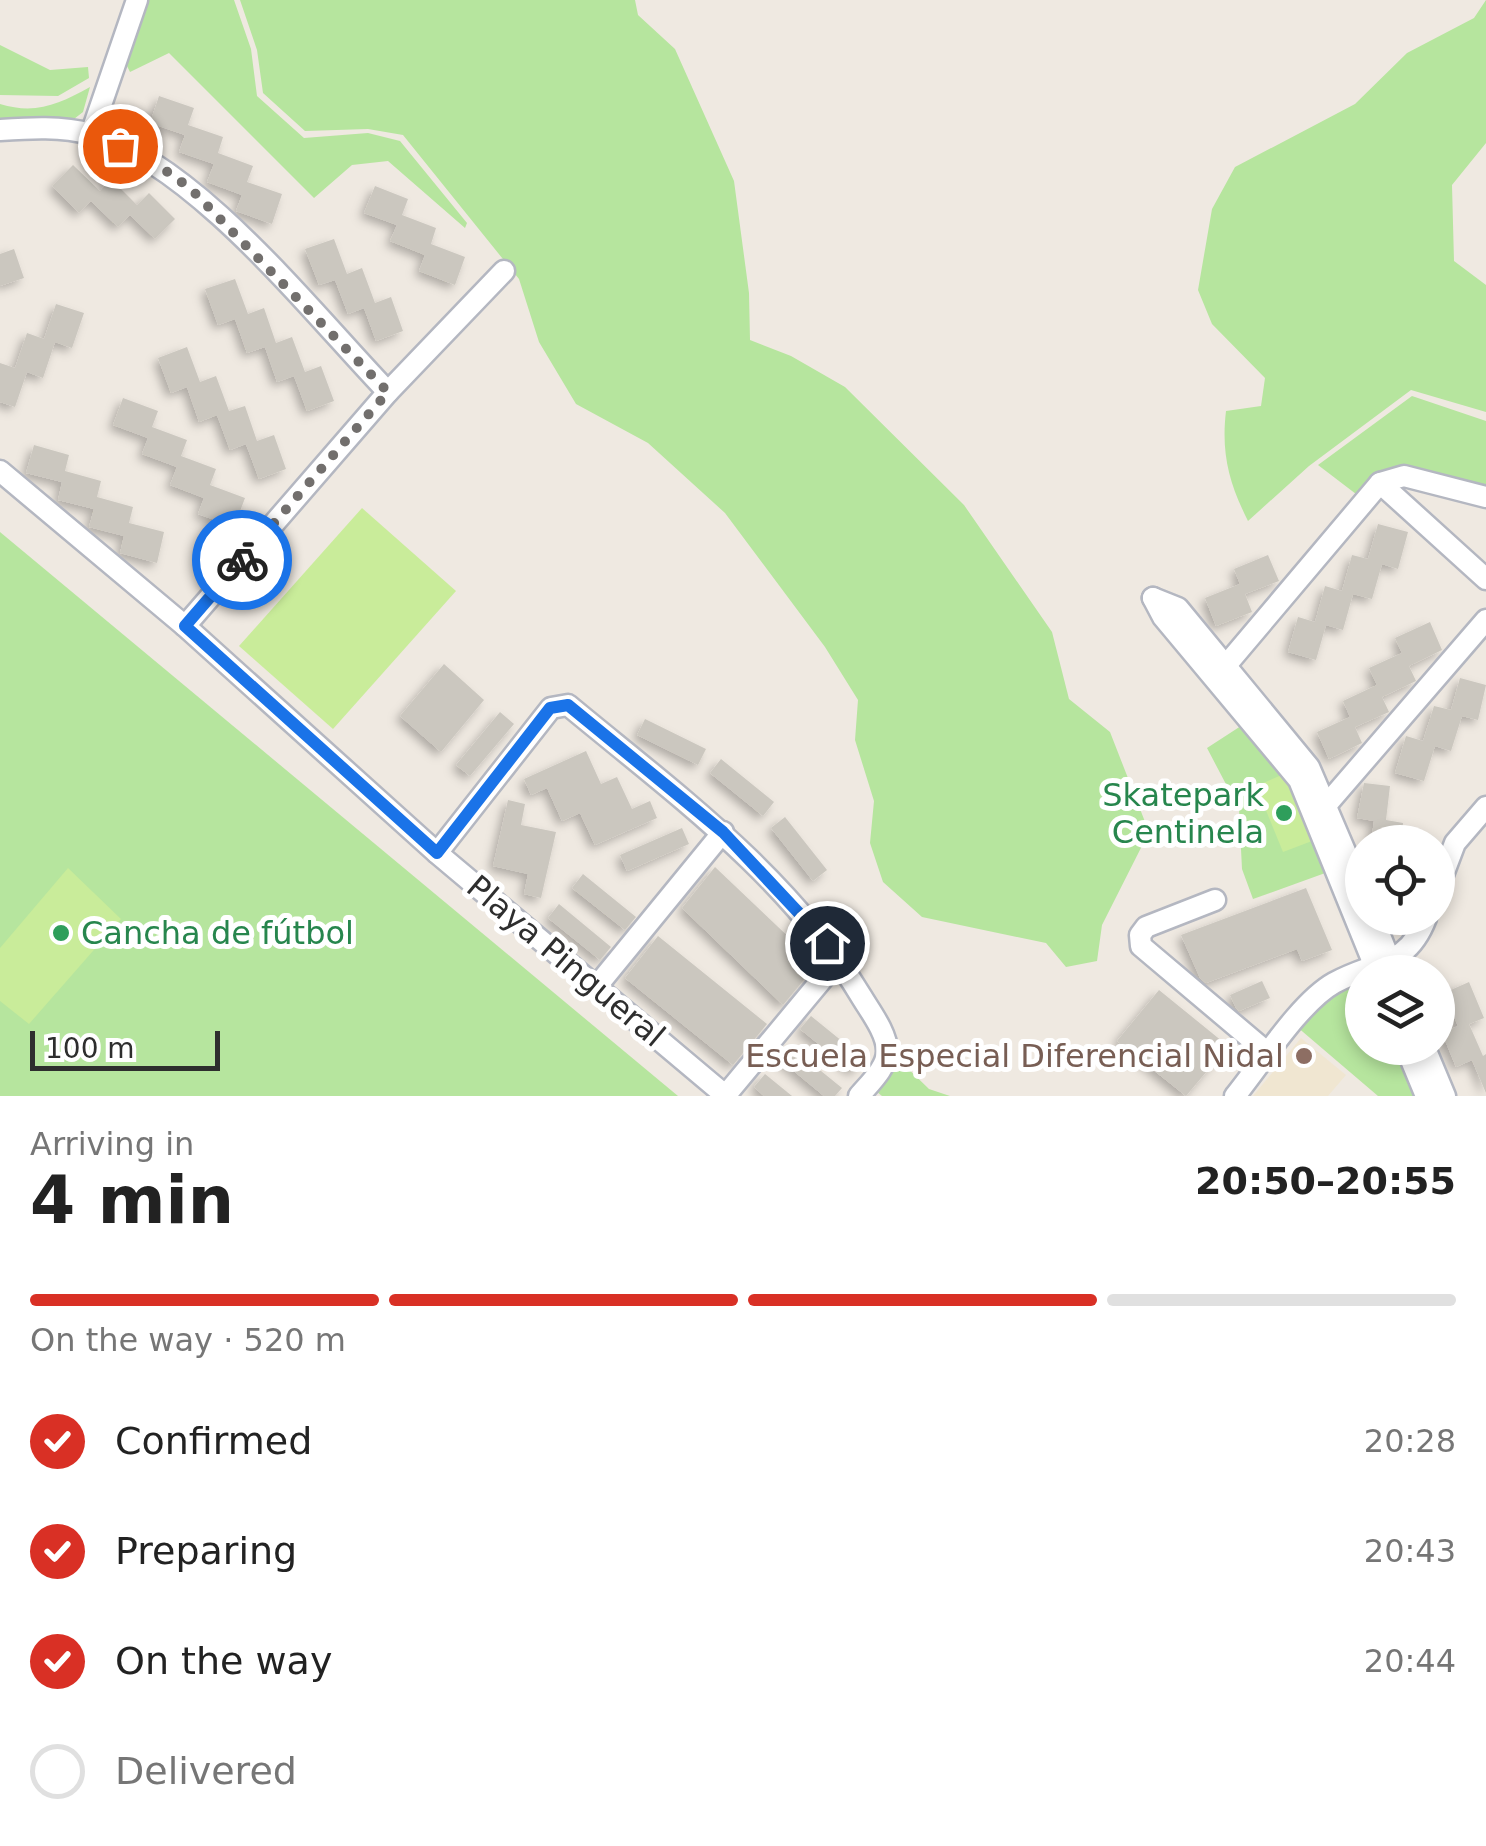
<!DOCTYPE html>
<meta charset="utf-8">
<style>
body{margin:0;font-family:"DejaVu Sans",sans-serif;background:#f2f2f2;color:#222;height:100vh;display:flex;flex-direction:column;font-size:38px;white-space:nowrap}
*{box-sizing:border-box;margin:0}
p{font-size:32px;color:#767676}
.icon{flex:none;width:55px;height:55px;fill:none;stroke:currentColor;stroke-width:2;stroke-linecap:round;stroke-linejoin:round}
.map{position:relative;height:1096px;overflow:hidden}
.details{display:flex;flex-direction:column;background:#fff;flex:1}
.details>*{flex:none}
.buttons{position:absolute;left:1345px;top:825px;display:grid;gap:20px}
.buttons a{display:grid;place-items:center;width:110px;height:110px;border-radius:50%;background:#fff;box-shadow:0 5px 15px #0003;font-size:50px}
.scale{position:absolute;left:30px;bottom:25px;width:190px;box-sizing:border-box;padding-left:10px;border:5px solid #2e2e2e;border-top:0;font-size:28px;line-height:35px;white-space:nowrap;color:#2e2e2e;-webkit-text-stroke:8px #fff;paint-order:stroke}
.pin{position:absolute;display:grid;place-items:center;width:85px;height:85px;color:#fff;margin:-42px;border:5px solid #fff;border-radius:50%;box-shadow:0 2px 10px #0007}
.courier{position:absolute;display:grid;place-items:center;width:100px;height:100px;margin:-50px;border:8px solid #1a73e8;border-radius:50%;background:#fff;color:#222;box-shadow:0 2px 12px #0007}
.summary em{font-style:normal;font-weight:800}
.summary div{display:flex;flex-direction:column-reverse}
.summary{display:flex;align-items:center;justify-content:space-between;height:170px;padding:0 30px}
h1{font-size:65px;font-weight:800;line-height:75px}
.bar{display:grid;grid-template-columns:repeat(4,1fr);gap:15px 10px;align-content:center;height:120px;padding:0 30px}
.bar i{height:12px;border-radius:8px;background:#e0e0e0}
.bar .current{background:#d93025}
.bar p{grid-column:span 4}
ol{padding:0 30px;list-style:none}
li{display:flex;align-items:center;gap:30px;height:110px}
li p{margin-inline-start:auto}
li .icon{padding:10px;border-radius:50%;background:#d93025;color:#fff;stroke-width:4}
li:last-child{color:#767676}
li i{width:55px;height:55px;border:5px solid #e0e0e0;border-radius:50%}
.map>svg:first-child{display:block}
.education{fill:#f0e6d1}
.green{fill:#b6e59e}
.pitch{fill:#c9ec9a}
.building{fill:#cbc7bf;filter:url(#shadow)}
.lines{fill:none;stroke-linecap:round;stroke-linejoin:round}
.minor-casing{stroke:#b4b7c1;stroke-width:25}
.minor{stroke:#fff;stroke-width:20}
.done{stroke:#726f6d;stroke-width:10;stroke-dasharray:0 18}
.route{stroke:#1a73e8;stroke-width:12}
.leisure-dot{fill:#2e9e5b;stroke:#fff;stroke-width:4}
.education-dot{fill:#8d6e63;stroke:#fff;stroke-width:4}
.labels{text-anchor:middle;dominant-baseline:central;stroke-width:10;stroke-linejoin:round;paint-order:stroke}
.leisure-label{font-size:32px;fill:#27864d;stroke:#fff;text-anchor:end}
.street-label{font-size:32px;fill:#2e2e2e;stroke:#fff}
.education-label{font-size:32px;fill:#785e54;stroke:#fff;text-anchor:end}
</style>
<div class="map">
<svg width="1486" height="1096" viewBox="0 0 1486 1096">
<defs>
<filter id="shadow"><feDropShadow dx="-4.5" dy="4.5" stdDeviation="5" flood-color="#0004"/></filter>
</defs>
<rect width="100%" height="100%" fill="#efe9e1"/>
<path class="education" d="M 1301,1038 L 1346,1075 L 1328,1096 L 1253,1096 Z"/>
<g class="green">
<path d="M 145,0 L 234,0 L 251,49 L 257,96 L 304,138 L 368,133 L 400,141 L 467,223 L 465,228 L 388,161 L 352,165 L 314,198 L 169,53 L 130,72 L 126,64 Z"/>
<path d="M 240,0 L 635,0 L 638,15 L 675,49 L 734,181 L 749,293 L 750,340 L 791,356 L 845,387 L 964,505 L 1052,632 L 1069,699 L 1110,732 L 1149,832 L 1102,925 L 1097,961 L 1066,967 L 1046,943 L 922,917 L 883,882 L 870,843 L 874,801 L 855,740 L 858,700 L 825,647 L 725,513 L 648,443 L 576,404 L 539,342 L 519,279 L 403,135 L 368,129 L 305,131 L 263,93 L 257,50 Z"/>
<path d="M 1486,0 L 1486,143 L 1452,185 L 1454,261 L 1486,285 L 1486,412 L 1411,390 L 1309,466 L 1248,521 C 1229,483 1221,453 1226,411 L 1261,406 L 1265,378 L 1212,324 L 1198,290 L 1212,209 L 1235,167 L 1355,104 L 1407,53 L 1474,18 Z"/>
<path d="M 0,45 L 50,70 L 88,67 L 89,78 L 58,96 L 0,95 Z"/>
<path d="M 90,87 L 83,112 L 74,119 L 0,123 L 0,104 C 36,115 59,104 90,87 Z"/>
<path d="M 1412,396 L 1486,421 L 1486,486 C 1429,472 1406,454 1356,494 L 1318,465 Z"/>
<path d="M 0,532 L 678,1096 L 0,1096 Z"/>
<path d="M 1244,724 L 1285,771 L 1328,872 L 1253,899 L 1242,869 L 1239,809 L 1207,748 Z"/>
<path d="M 1362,975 L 1362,1048 L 1400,1048 L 1419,1096 L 1378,1096 L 1296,1026 L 1311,1006 Z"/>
<path d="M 895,1056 L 929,1089 L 950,1096 L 882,1096 L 871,1087 Z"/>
</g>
<g class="pitch">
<path d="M 362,508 L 456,591 L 333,729 L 239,646 Z"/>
<path d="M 1284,774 L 1312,841 L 1283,852 L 1256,786 Z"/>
<path d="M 68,868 L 121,919 L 29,1024 L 0,1001 L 0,948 Z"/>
</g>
<g class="building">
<path d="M 159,96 L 194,108 L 188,125 L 223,137 L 218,153 L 253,166 L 247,182 L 282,194 L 272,224 L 236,211 L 242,195 L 207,182 L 214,164 L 179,152 L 185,135 L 150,123 Z"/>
<path d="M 73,165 L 100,191 L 111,179 L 137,205 L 149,193 L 175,219 L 155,239 L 130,215 L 118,227 L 91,201 L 79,213 L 52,186 Z"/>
<path d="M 375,186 L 408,199 L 402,215 L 436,228 L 431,244 L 465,257 L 455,285 L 419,271 L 425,255 L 390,241 L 397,225 L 364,213 Z"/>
<path d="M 334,239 L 347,274 L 362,268 L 375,303 L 391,297 L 403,331 L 376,341 L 364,308 L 348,314 L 335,280 L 319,285 L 305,249 Z"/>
<path d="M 14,249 L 24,278 L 0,286 L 0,254 Z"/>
<path d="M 235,279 L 248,314 L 264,308 L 276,343 L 292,337 L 305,372 L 321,366 L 334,401 L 307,411 L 294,376 L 277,382 L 265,347 L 247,353 L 235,319 L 218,325 L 205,289 Z"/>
<path d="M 56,304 L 84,313 L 72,348 L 55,342 L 43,378 L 27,372 L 15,407 L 0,402 L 0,363 L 15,368 L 27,333 L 44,339 Z"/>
<path d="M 187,347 L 200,382 L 216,376 L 229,411 L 245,406 L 257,441 L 274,435 L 286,469 L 259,479 L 246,444 L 230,450 L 217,415 L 199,422 L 187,387 L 171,393 L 158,358 Z"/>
<path d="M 123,398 L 158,411 L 152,427 L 187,440 L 181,456 L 216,469 L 210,485 L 245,498 L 234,527 L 198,514 L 204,498 L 170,485 L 177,467 L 142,454 L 148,438 L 113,425 Z"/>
<path d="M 34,445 L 69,455 L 65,471 L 101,481 L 97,497 L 133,507 L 129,523 L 164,532 L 157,563 L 120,553 L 124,536 L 89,527 L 94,509 L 58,500 L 62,482 L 26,473 Z"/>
<path d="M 1378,524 L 1408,532 L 1398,569 L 1382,564 L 1372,599 L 1353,594 L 1343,630 L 1326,625 L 1316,660 L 1288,652 L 1298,617 L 1315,622 L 1325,586 L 1342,591 L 1352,555 L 1368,559 Z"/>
<path d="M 1268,555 L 1279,581 L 1245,594 L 1252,612 L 1216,626 L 1205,598 L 1240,584 L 1234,569 Z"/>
<path d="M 1430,622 L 1442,650 L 1409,666 L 1416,681 L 1382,697 L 1389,712 L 1355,727 L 1362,743 L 1329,759 L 1317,732 L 1350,717 L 1343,701 L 1377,685 L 1369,668 L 1402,653 L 1395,638 Z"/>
<path d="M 444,664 L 484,700 L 441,752 L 400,716 Z"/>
<path d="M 1460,678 L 1486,685 L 1478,720 L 1462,716 L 1451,751 L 1435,746 L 1424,781 L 1395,773 L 1406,736 L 1423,741 L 1434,706 L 1451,710 Z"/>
<path d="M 500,712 L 514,724 L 470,776 L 456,765 Z"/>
<path d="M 645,719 L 706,749 L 698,765 L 637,735 Z"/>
<path d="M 586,751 L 601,784 L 617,777 L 632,809 L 650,801 L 657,818 L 595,845 L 580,813 L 562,821 L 547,788 L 531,795 L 524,779 Z"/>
<path d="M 721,759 L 774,802 L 763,816 L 710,773 Z"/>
<path d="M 1364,783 L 1390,786 L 1386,820 L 1403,823 L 1401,842 L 1371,842 L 1374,821 L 1357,818 Z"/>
<path d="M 508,800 L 525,804 L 521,825 L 556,832 L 541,898 L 524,894 L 528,874 L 493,866 Z"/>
<path d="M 785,817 L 827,870 L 813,881 L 771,828 Z"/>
<path d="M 682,828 L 689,844 L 627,871 L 620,855 Z"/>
<path d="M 715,867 L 817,964 L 783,1005 L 682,908 Z"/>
<path d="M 583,874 L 636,917 L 625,930 L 572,888 Z"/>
<path d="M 1306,888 L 1332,950 L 1302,961 L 1297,949 L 1206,983 L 1200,978 L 1181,935 Z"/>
<path d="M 559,904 L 611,947 L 600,960 L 548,918 Z"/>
<path d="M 658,936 L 767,1024 L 733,1065 L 625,978 Z"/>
<path d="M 1262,981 L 1270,998 L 1239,1011 L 1236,1008 L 1230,995 Z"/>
<path d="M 1469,982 L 1484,1018 L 1469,1024 L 1483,1056 L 1486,1054 L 1486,1093 L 1472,1060 L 1456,1067 L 1442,1033 L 1458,1026 L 1444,993 Z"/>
<path d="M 1159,990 L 1228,1046 L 1186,1096 L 1117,1041 Z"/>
<path d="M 811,1016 L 864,1059 L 853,1072 L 800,1029 Z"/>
<path d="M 789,1045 L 842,1088 L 835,1096 L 824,1096 L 778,1058 Z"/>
<path d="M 765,1074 L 792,1096 L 764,1096 L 754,1087 Z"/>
</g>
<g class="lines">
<defs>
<g id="minor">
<path d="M 0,130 C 30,128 61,126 91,134 C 195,163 312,313 388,392"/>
<path d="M 91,134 L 137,0"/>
<path d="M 0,471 L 185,626 L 437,853 L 726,1096"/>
<path d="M 1380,483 L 1486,579"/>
<path d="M 1153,598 L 1163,617 L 1299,780 L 1377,972"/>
<path d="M 1153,598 L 1178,608 L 1309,767 L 1362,891"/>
<path d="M 185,626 L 388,392 L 504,271"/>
<path d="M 1217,676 L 1380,483 L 1404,476 L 1486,497"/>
<path d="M 1328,803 L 1486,620"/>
<path d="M 437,853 L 551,708 L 568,705 C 674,793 789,876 861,996 C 870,1011 887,1033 887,1051 C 887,1068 869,1084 859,1096"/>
<path d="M 1438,888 L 1455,843 L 1486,807"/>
<path d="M 1215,900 L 1146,927 L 1140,935 L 1141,946 L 1269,1054"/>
<path d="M 1373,918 L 1394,971"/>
<path d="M 597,986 L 723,832"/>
<path d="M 1406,1048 L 1426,1096"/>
<path d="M 1425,1048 L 1445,1096"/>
<path d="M 725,1096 L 839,959"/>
<path d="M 1235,1096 C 1261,1064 1300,1002 1334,983 C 1375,960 1407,968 1426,918"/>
</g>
</defs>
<use href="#minor" class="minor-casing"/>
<use href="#minor" class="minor"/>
</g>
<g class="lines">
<path class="done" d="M 120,146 L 148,158 L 190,188 L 388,392 L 242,560"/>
<path class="route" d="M 242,560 L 185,626 L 437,853 L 550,708 L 568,705 L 723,832 L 827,943"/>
</g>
<g class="leisure-dot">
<circle cx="1284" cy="813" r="10"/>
<circle cx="61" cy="933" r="10"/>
</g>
<circle class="education-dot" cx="1304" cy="1056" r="10"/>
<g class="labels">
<g class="leisure-label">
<text x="1264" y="795">Skatepark<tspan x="1264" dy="37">Centinela</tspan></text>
<text x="81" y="933" text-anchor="start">Cancha de fútbol</text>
</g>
<g class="street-label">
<text transform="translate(566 961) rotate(40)">Playa Pingueral</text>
</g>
<g class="education-label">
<text x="1284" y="1056">Escuela Especial Diferencial Nidal</text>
</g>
</g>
</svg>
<div class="buttons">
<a><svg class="icon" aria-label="locate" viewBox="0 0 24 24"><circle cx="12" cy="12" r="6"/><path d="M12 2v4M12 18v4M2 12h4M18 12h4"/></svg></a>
<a><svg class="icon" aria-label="layers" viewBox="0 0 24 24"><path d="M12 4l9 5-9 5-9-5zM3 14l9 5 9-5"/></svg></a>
</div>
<div class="scale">100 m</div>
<div class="pin" style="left:120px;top:146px;background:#ea580c"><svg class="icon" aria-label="bag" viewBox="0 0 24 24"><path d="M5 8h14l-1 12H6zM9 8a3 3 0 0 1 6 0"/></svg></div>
<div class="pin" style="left:827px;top:943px;background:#1f2937"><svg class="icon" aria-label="home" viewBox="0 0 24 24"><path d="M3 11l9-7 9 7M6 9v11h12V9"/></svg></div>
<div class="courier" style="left:242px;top:560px"><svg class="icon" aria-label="bike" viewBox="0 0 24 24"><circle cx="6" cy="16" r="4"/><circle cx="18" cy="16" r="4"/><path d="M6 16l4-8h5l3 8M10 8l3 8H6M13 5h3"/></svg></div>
</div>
<section class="details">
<div class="summary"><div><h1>4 min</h1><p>Arriving in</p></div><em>20:50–20:55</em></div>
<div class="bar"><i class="current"></i><i class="current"></i><i class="current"></i><i></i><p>On the way · 520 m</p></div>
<ol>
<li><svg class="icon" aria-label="check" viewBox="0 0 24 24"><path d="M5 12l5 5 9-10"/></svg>Confirmed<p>20:28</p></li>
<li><svg class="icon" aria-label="check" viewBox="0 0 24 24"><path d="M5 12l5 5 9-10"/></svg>Preparing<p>20:43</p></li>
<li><svg class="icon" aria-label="check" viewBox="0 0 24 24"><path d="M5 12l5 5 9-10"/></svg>On the way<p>20:44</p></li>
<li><i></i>Delivered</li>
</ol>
</section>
